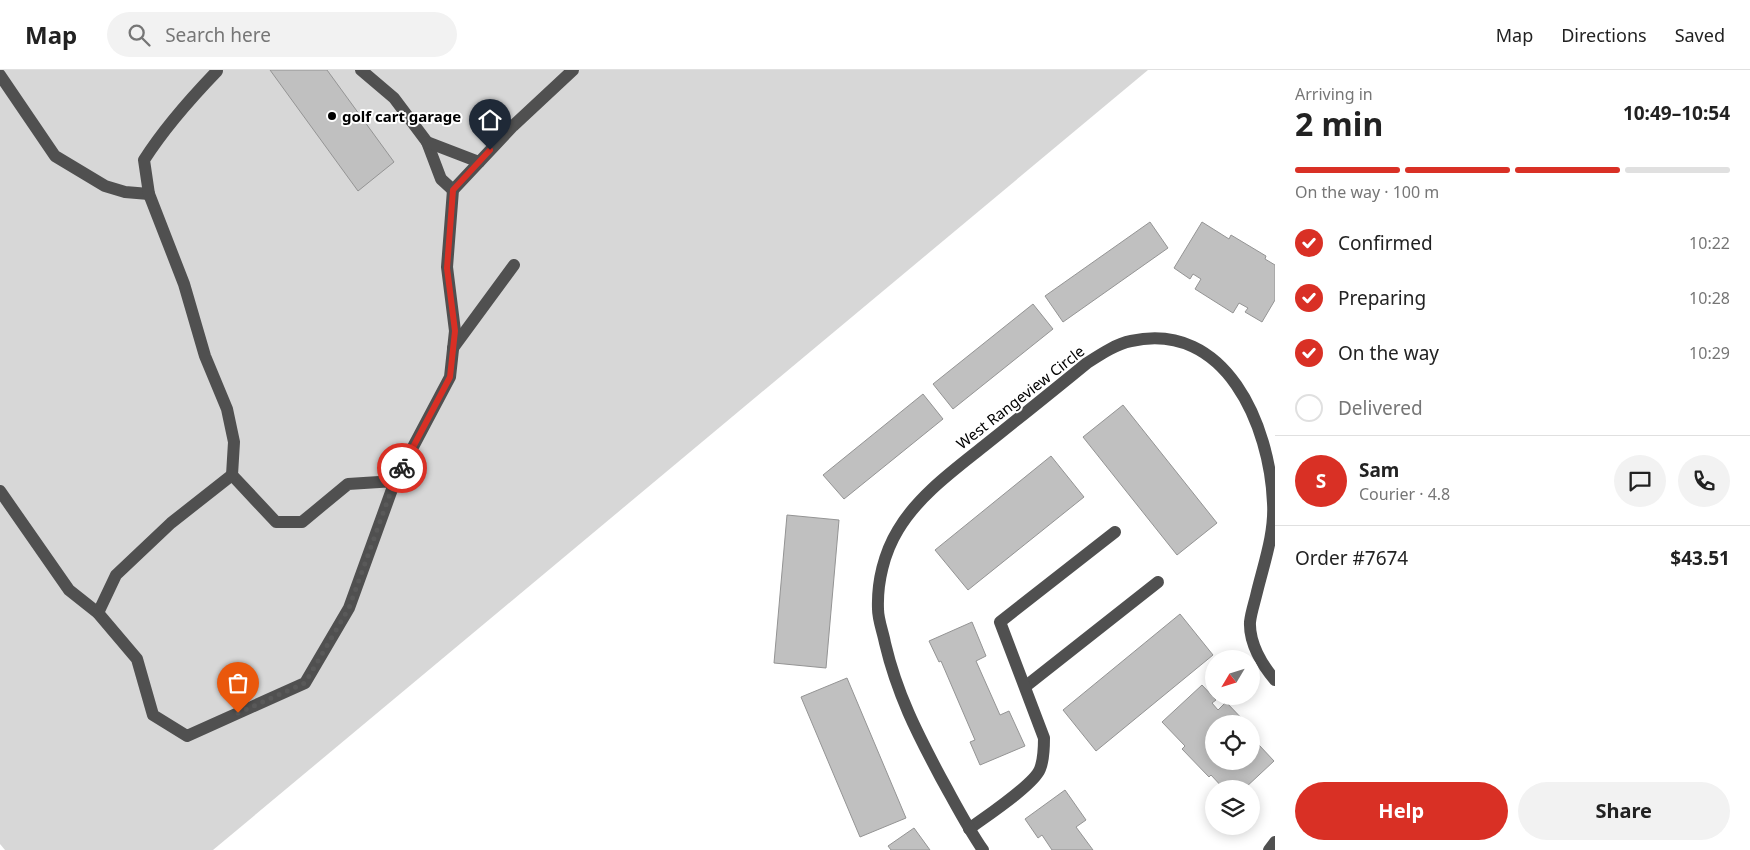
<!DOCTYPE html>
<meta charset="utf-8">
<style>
body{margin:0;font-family:"Noto Sans",sans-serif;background:#f2f2f2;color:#222;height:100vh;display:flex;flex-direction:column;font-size:19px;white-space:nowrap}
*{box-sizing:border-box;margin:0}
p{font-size:16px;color:#767676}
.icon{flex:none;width:28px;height:28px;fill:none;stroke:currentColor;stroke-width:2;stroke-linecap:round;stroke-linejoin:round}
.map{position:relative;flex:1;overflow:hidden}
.drawer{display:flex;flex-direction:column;background:#fff;width:475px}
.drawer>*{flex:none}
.needle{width:32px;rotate:232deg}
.buttons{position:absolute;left:1205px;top:580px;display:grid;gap:10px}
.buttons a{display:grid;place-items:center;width:55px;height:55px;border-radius:50%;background:#fff;box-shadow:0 2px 12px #0003;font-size:25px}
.pin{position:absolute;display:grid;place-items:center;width:42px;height:42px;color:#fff;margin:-51px -21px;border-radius:50% 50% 50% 0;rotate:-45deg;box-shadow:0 0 5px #0007}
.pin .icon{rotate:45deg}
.courier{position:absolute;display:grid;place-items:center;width:50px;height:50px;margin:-25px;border:4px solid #d93025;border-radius:50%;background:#fff;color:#222;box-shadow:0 1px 6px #0007}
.summary em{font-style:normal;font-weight:700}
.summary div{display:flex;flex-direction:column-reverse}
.summary{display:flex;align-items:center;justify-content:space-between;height:85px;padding:0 20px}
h1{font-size:32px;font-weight:700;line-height:38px}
.bar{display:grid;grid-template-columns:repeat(4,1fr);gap:8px 5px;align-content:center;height:60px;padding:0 20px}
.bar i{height:6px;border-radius:4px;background:#e0e0e0}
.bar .active{background:#d93025}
.bar p{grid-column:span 4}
.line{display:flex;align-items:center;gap:12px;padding:0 20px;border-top:1px solid #e0e0e0}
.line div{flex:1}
.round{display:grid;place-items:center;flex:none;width:52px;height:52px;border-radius:26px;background:#f2f2f2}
ol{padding:0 20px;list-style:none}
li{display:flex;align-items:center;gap:15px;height:55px}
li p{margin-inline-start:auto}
li .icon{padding:5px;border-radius:50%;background:#d93025;color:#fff;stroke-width:4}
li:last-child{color:#767676}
li i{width:28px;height:28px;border:2px solid #e0e0e0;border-radius:50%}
.cta{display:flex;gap:10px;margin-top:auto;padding:10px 20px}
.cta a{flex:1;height:58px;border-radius:30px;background:#d93025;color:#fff;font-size:20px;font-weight:700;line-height:58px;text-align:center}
.cta a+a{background:#f2f2f2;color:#222}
header{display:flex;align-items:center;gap:30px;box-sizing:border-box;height:70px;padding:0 25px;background:#fff;border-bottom:1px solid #e0e0e0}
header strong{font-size:24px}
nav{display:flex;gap:28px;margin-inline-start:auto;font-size:18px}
.search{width:350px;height:45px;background:#f2f2f2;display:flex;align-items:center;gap:12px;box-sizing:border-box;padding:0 18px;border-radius:28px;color:#767676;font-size:19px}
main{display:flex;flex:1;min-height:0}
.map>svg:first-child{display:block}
.green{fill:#d7d7d7}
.building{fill:#c0c0c0;stroke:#949494}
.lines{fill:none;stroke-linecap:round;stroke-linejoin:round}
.minor{stroke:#505050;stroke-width:12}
.done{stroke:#595959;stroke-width:5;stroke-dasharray:0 9}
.route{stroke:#d93025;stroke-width:6}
.poi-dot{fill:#000;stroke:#fff;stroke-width:2}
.labels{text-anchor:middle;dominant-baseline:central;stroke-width:4;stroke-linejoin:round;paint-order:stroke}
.poi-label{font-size:15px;font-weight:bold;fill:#000;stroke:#fff;text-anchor:start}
.street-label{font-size:15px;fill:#000;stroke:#fff}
</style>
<header>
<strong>Map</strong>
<div class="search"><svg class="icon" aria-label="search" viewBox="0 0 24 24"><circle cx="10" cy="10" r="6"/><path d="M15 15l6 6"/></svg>Search here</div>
<nav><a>Map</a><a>Directions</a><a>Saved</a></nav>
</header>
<main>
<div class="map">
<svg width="1275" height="780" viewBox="0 0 1275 780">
<rect width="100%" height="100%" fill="#fff"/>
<path class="green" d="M 0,0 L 1148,0 L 213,780 L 5,780 L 0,774 Z"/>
<g class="building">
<path d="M 270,0 L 327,0 L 394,92 L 358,121 Z"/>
<path d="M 1150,152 L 1168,178 L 1063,252 L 1045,226 Z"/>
<path d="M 1202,152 L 1229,169 L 1231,165 L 1266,186 L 1265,189 L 1275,195 L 1275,230 L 1262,252 L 1245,242 L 1248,238 L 1239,233 L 1233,243 L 1195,219 L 1201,209 L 1193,204 L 1190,209 L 1174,198 Z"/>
<path d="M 1033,234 L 1053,259 L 953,339 L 933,314 Z"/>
<path d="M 923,324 L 943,349 L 844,429 L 823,405 Z"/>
<path d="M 1123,335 L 1217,453 L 1177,485 L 1083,367 Z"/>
<path d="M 1051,386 L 1084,427 L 968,520 L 935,480 Z"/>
<path d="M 787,445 L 839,450 L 826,598 L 774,593 Z"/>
<path d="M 1180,544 L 1213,585 L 1096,681 L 1063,640 Z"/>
<path d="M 972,552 L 986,586 L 976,591 L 1000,645 L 1009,641 L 1025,676 L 980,695 L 970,672 L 975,670 L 941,591 L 939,592 L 929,571 Z"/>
<path d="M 847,608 L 906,748 L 860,767 L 801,627 Z"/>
<path d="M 1202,615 L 1216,630 L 1212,633 L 1218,640 L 1226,632 L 1247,654 L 1214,654 L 1214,691 L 1251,691 L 1251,676 L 1255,679 L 1259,675 L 1274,691 L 1244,719 L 1224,719 L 1211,705 L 1209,707 L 1182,679 L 1185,676 L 1162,652 Z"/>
<path d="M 1065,720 L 1086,750 L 1076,757 L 1093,780 L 1052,780 L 1042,765 L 1038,768 L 1025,749 Z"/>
<path d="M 914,758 L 930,780 L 891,780 L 888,776 Z"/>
</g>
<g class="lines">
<g class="minor">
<path d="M 361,0 L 394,28 L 427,72 L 441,109 L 453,120"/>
<path d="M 0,5 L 55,86 L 105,116 L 125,122 L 149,124"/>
<path d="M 427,72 L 479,92"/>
<path d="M 453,278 L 514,195"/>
<path d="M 395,411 L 450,307 L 455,261 L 447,197 L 453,120 L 513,56 L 573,0"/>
<path d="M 0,421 L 69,520 L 98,543 L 137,589 L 153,645 L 187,666 L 305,613 L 349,538 L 395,411 L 348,414 L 302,452 L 276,452 L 232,405 L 234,372 L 227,339 L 205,286 L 184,214 L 149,124 L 144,90 C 165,57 190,29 217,1"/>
<path d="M 98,543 L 116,505 L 171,453 L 232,405"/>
<path d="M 1026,616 L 1158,512"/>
<path d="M 969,759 C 985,747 1034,715 1040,699 C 1044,689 1044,678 1044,668 L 1000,552 L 1115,462"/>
<path d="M 983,780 C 967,757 955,733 941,708 C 917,663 897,624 885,573 C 883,562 878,550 878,539 C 877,512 884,483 898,460 C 918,426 954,400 984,376 C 1019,348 1053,321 1087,293 C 1101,284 1116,274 1131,271 C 1226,250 1270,356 1273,433 C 1275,464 1263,496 1256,526 C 1254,534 1251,543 1250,552 C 1249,573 1262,595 1275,610"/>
<path d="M 1269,780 L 1275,772"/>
</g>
</g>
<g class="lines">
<path class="done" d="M 238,643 L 305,613 L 349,538 L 395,410 L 402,398"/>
<path class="route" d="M 402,398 L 450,307 L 455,261 L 447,198 L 453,120 L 490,80"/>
</g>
<circle class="poi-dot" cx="332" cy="46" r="5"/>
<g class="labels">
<g class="poi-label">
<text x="342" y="46">golf cart garage</text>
</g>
<g class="street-label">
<text transform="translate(1020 327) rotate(-38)">West Rangeview Circle</text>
</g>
</g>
</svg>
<div class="buttons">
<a><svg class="needle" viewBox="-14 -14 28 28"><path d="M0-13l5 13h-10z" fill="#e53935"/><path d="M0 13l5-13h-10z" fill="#767676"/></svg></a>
<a><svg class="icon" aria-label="locate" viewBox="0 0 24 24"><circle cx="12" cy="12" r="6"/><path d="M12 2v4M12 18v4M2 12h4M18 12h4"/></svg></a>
<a><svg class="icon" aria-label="layers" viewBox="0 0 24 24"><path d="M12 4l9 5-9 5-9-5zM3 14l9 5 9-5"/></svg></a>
</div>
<div class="pin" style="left:238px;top:643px;background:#ea580c"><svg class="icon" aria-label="bag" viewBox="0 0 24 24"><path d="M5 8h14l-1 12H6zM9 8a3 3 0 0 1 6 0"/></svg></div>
<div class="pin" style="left:490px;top:80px;background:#1f2937"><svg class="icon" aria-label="home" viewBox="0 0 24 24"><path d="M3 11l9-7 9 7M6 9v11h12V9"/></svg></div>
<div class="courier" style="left:402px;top:398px"><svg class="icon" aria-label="bike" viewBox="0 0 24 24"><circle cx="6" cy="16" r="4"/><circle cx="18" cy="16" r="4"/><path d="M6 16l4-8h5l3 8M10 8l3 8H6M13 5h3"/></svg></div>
</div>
<section class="drawer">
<div class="summary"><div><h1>2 min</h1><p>Arriving in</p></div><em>10:49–10:54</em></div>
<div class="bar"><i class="active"></i><i class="active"></i><i class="active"></i><i></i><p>On the way · 100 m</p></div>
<ol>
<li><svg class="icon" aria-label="check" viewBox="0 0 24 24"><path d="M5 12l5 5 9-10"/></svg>Confirmed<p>10:22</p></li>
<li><svg class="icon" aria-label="check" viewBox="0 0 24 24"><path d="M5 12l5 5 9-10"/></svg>Preparing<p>10:28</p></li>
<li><svg class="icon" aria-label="check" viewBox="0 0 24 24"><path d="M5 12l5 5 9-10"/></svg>On the way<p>10:29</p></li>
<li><i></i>Delivered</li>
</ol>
<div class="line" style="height:90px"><b class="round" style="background:#d93025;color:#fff">S</b><div><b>Sam</b><p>Courier · 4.8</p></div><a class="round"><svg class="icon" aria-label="chat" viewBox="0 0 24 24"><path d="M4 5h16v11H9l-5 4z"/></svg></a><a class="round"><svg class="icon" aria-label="phone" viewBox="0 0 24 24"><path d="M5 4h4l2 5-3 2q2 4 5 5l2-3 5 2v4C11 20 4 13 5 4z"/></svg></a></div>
<div class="line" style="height:65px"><div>Order #7674</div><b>$43.51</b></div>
<div class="cta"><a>Help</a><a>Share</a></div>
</section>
</main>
